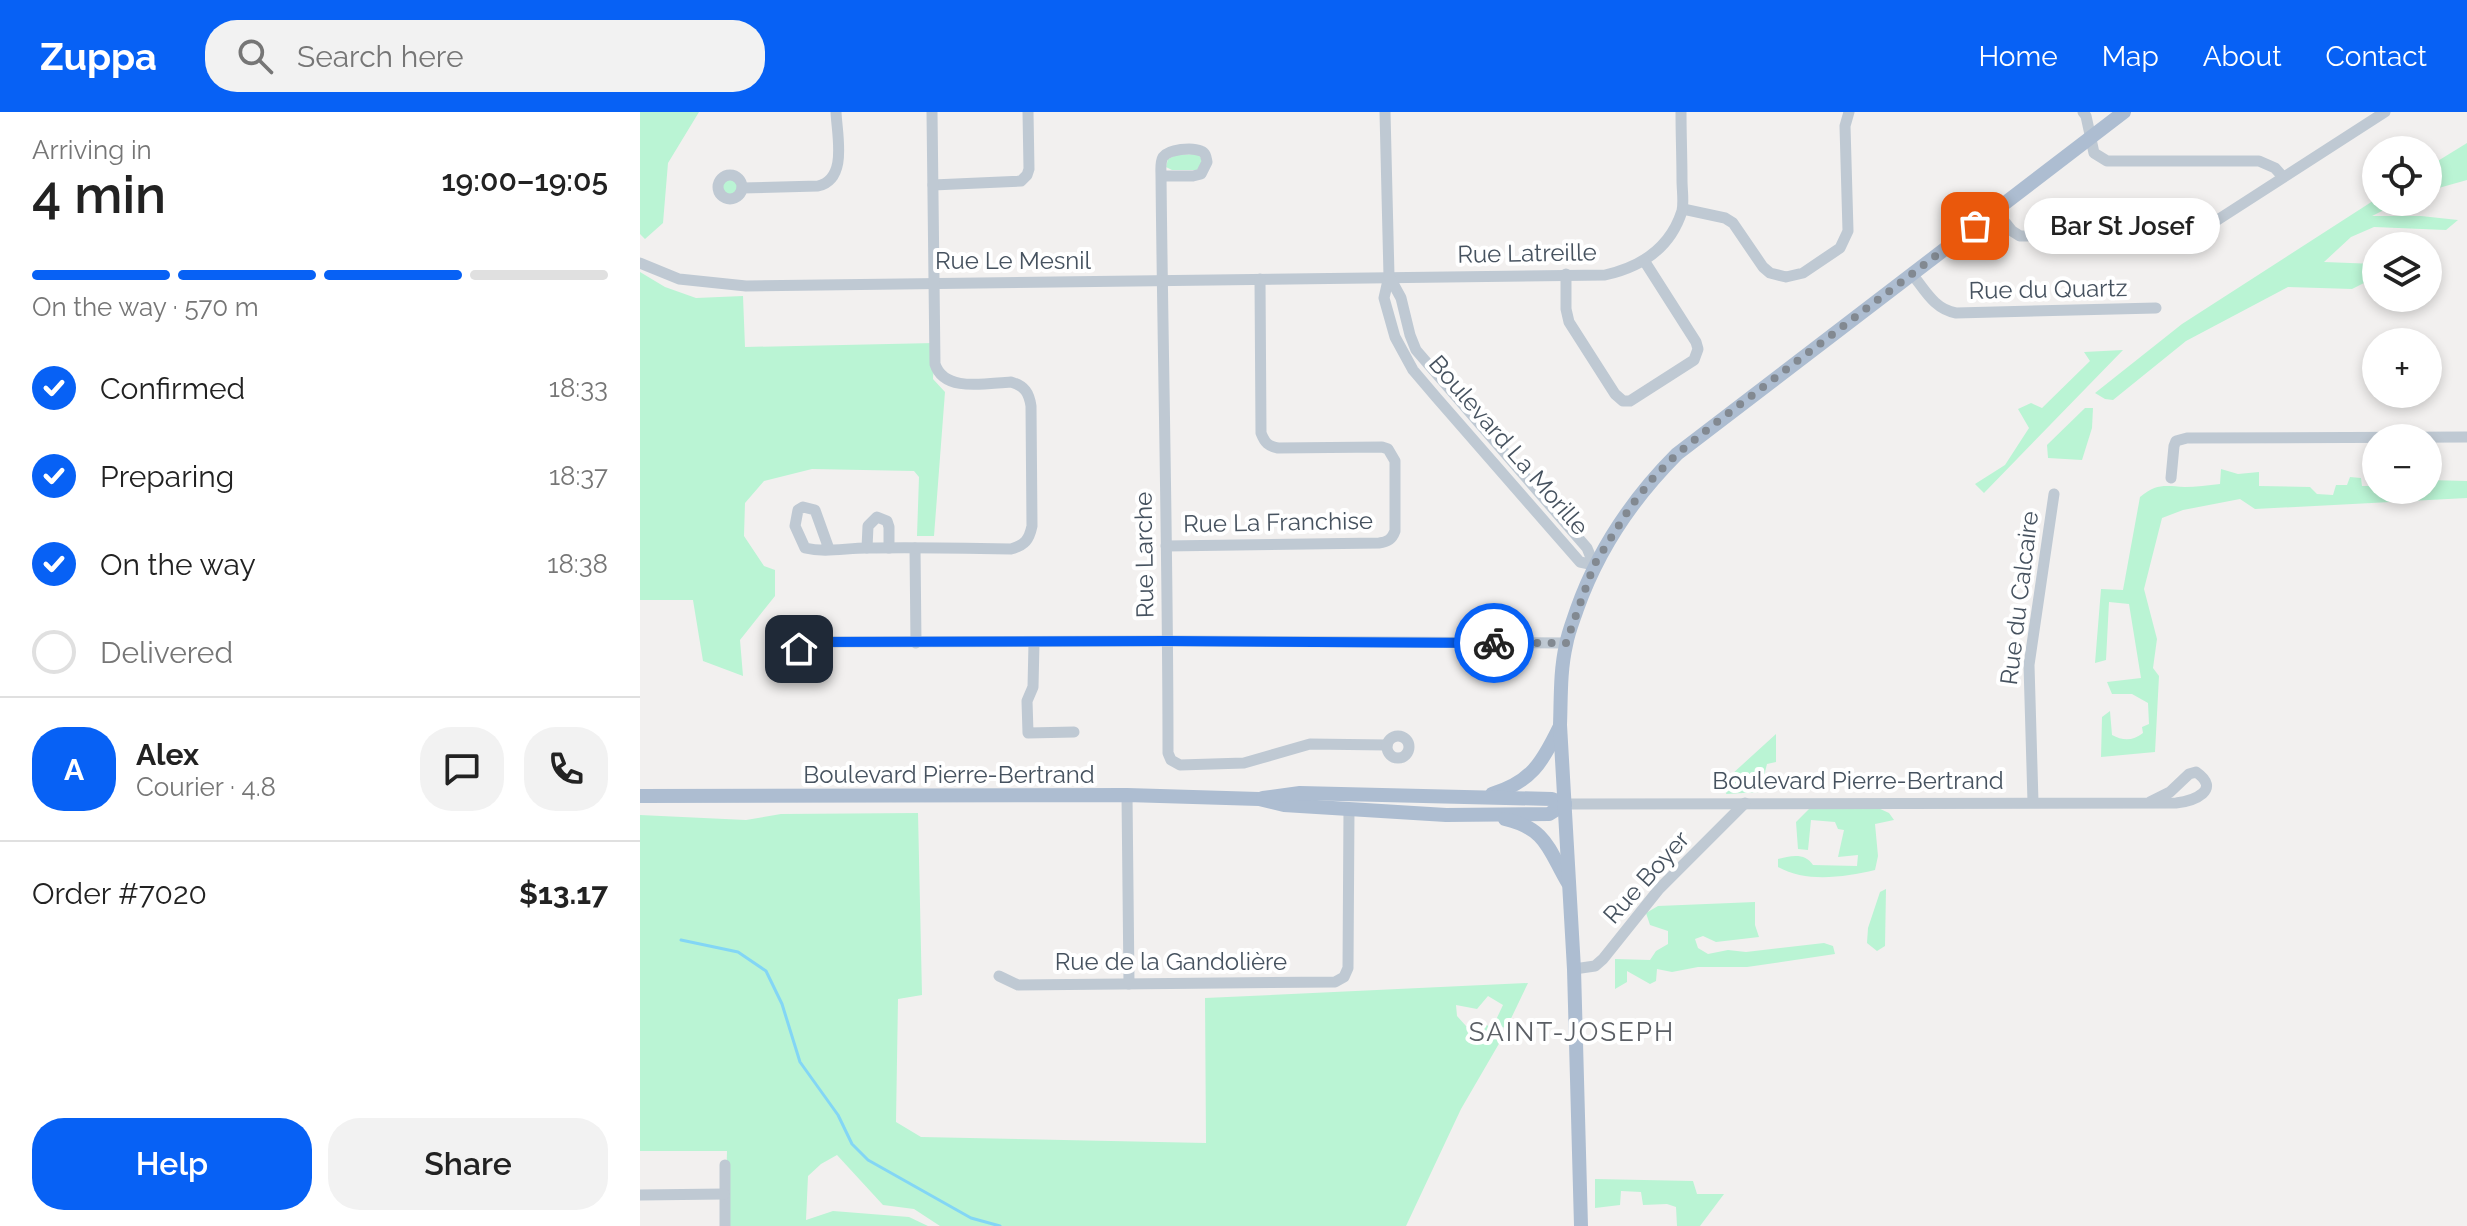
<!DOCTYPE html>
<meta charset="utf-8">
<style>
body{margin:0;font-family:Raleway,sans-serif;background:#f2f2f2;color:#222;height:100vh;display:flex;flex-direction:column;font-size:30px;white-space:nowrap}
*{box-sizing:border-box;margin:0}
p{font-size:26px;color:#767676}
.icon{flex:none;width:44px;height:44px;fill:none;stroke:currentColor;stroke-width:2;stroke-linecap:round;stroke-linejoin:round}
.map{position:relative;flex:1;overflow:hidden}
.sheet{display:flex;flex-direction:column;background:#fff;width:640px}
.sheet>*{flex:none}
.fabs{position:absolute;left:1722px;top:24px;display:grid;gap:16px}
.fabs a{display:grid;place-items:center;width:80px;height:80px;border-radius:50%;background:#fff;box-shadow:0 4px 12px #0003;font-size:40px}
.pin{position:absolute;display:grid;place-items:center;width:68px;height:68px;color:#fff;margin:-34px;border-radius:16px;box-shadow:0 4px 12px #0006}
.courier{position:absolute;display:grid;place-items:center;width:80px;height:80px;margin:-40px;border:6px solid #0761f5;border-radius:50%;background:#fff;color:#222;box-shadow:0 2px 10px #0007}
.bubble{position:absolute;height:56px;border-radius:28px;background:#fff;box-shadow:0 4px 12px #0003;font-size:26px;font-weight:600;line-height:56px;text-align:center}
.summary em{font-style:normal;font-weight:600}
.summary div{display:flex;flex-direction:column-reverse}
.summary{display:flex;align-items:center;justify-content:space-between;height:136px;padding:0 32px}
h1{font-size:52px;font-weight:600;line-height:60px}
.bar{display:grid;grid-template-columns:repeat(4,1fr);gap:12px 8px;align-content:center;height:96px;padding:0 32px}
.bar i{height:10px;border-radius:6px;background:#e0e0e0}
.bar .active{background:#0761f5}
.bar p{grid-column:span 4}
.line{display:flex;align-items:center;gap:20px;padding:0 32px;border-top:2px solid #e0e0e0}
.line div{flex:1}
.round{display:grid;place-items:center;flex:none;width:84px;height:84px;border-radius:32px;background:#f2f2f2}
ol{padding:0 32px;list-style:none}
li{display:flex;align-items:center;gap:24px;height:88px}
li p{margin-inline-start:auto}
li .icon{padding:8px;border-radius:50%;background:#0761f5;color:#fff;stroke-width:4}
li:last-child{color:#767676}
li i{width:44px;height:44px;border:4px solid #e0e0e0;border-radius:50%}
.cta{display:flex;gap:16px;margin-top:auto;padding:16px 32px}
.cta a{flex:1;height:92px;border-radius:32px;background:#0761f5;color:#fff;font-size:32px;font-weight:600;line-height:92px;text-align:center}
.cta a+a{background:#f2f2f2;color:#222}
header{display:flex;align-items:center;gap:48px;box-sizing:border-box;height:112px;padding:0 40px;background:#0761f5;color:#fff}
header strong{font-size:38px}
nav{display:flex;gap:44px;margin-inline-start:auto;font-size:28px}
.search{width:560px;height:72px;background:#f2f2f2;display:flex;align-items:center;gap:20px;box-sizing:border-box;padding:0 28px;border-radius:32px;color:#767676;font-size:30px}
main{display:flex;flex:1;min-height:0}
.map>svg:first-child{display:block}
.green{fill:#baf4d4}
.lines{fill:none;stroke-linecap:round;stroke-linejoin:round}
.stream{stroke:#83d6f5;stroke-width:3}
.minor{stroke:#bfc9d3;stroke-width:11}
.major{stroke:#adbdd1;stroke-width:14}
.done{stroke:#828991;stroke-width:8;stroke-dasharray:0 14.4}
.route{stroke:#0761f5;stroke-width:10}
.labels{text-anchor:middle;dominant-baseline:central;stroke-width:8;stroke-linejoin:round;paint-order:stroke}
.street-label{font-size:24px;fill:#46525f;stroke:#fff}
.neighbourhood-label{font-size:26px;letter-spacing:2px;fill:#5b5f65;stroke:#fff}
</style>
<header>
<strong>Zuppa</strong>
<div class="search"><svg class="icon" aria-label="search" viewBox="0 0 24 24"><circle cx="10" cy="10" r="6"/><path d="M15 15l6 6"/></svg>Search here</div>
<nav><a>Home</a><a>Map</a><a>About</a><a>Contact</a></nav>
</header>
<main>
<section class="sheet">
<div class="summary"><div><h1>4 min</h1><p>Arriving in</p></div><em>19:00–19:05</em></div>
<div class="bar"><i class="active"></i><i class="active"></i><i class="active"></i><i></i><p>On the way · 570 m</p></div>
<ol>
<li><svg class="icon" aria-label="check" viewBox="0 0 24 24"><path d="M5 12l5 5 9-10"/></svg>Confirmed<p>18:33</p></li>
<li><svg class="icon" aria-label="check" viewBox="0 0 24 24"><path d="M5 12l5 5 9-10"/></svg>Preparing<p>18:37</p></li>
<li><svg class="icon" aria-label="check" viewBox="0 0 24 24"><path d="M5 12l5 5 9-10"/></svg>On the way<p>18:38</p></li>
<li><i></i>Delivered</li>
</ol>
<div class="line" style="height:144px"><b class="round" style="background:#0761f5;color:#fff">A</b><div><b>Alex</b><p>Courier · 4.8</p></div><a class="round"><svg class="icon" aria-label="chat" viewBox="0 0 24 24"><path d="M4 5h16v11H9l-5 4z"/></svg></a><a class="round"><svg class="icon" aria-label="phone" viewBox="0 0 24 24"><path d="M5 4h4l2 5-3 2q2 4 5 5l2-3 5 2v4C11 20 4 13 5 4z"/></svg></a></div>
<div class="line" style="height:104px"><div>Order #7020</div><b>$13.17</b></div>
<div class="cta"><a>Help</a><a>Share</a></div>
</section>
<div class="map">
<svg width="1827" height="1114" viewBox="0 0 1827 1114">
<rect width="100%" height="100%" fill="#f2f0ef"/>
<g class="green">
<path d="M 0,0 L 59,0 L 28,51 L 23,111 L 5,127 L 0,122 Z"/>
<path d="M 1827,31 L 1827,68 L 1788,79 L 1788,55 Z"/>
<path d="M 558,42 L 561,46 L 561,54 L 557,58 L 532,58 L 526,55 L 528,47 L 536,43 Z"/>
<path d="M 88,63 L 95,65 L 102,76 L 105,76 C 98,84 92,91 82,85 L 77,76 L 81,67 Z"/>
<path d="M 1736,87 L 1736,90 L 1760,90 L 1732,104 L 1781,104 L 1818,108 L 1806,118 L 1734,115 L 1711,125 L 1684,150 L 1736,152 L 1736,165 L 1712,177 L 1648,175 L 1546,229 L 1473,288 L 1465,287 L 1455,281 L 1542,212 Z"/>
<path d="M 0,160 L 25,175 L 56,186 L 103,184 L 105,235 L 295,231 L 293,267 L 305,280 L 294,424 L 277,424 L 279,365 L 274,359 L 172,357 L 124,369 L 105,391 L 104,424 L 124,454 L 135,458 L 135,484 L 100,528 L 103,564 L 63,549 L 53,488 L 0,488 Z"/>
<path d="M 1483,238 L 1344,381 L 1335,372 L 1365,353 L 1389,316 L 1378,297 L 1391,291 L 1402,296 L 1450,249 L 1444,240 Z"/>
<path d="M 1445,296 L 1453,296 L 1452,316 L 1442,348 L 1408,346 L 1407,333 Z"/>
<path d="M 1581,357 L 1598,362 L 1619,360 L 1619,374 L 1670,375 L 1677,382 L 1693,383 L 1696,373 L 1707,373 L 1710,365 L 1721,366 L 1722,374 L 1736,374 L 1736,378 L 1788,378 L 1788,368 L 1827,369 L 1827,386 L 1615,397 L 1600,387 L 1543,398 L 1522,406 L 1504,477 L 1517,527 L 1513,556 L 1519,564 L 1515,640 L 1461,645 L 1462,605 L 1470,599 L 1472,623 C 1483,629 1493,629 1503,621 L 1502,615 L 1509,612 L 1508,591 L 1492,582 L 1472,582 L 1467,570 L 1501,566 L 1489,492 L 1469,490 L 1466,548 L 1455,551 L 1461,477 L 1483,478 L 1500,385 C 1517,371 1525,374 1545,375 C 1556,375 1568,373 1580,372 Z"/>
<path d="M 1136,622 L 1136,650 L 1127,652 L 1120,680 L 1086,682 L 1091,663 Z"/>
<path d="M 1236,695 L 1249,701 L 1254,708 L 1235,712 L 1238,744 L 1235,758 C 1204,765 1167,771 1138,755 L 1138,747 C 1150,744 1165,740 1173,753 L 1217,754 L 1218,743 L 1198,745 L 1204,718 L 1198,717 L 1195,710 L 1171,708 L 1168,738 L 1158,737 L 1156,710 L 1169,697 Z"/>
<path d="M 278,701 L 282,883 L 258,887 L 256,1010 L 281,1025 L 566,1031 L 565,886 L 888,871 L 866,917 L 855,910 L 863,893 L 848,884 L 837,897 L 816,893 L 817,904 L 826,914 L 845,912 L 864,923 L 821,997 L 766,1114 L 300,1114 L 274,1097 L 243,1093 L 197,1043 L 181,1052 L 168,1064 L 166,1108 L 193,1099 L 269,1105 L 288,1114 L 85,1114 L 87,1039 L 0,1039 L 0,703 L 106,708 L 141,702 Z"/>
<path d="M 1246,777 L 1245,834 L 1237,839 L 1227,831 L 1228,816 L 1240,780 Z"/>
<path d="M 1115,790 L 1115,813 L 1119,825 L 1076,830 L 1063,824 L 1055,827 L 1058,836 L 1068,842 L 1088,838 L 1106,840 L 1184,831 L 1193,834 L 1195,842 L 1107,855 L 1058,855 L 1032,860 L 1017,857 L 1016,869 L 1010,872 L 987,859 L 987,870 L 975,877 L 975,847 L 1010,848 L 1016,839 L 1028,832 L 1028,819 L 1010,813 L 1006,801 L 1018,794 Z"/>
<path d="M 955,1067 L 1053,1069 L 1057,1082 L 1084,1082 L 1060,1114 L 1037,1114 L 1036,1095 L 1027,1092 L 1003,1093 L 1001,1080 L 981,1079 L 980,1093 L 955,1096 Z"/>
</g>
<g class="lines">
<path class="stream" d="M 41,828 L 98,840 L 126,859 L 142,892 L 160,950 L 198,1003 L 212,1032 L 228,1048 L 331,1106 L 360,1114"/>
<g class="minor">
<path d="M 745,0 L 749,164 L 744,186 L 755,225 L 773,258 L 796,285 L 940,450 L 954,453"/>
<path d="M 1443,0 L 1446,4 L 1454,41 L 1467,49 L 1619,49 L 1635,56 L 1643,65"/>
<circle cx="90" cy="75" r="12"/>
<path d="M 521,64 L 553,64 L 561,62 L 567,50 C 566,45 566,41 561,39 C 552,35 529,37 523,45 C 520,50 521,58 521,64 C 523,256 528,448 528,641 L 531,648 L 540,653 L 604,651 L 670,632 L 747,633"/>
<path d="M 293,73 L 381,69 L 387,63 L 389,57 L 388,0"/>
<path d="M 102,76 L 178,74 C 208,67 197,24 196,0"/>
<path d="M 1043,97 L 1085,106 L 1093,111 L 1123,155 L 1130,161 L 1146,165 L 1163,161 L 1200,136 L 1208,119 L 1205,14 L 1209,0"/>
<path d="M 1356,99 L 1372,119 L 1380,124 L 1543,125 L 1565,116 L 1745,0"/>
<path d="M 0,151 L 39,167 L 106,174 L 965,163 C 1001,155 1030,137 1042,99 C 1044,90 1042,78 1042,68 C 1042,46 1041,23 1041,0"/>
<path d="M 926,162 L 926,197 L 929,210 L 975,282 L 983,289 L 990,289 L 1054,248 L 1058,237 L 1056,230 L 1005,150"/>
<path d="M 1272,162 C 1285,178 1294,197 1316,201 L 1516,196"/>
<path d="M 749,164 L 761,186 L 770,223 L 776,238 L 947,436 L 954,453"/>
<path d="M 1531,366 L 1534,334 L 1536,329 L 1547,326 L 1827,325"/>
<path d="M 526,434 L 739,431 C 748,430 752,427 755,419 L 755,349 L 748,337 L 742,335 L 638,336 C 628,334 625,331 621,321 L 620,167"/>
<path d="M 227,436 L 228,414 L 237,405 L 247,409 L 249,415 L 249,436"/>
<path d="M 275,436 L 276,531"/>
<path d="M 189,437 L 175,398 L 163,395 L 158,398 L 155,414 L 165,436 C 185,441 206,436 227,436 C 275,435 323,436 371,437 C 385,433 389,428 392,414 L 391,294 C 389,281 385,274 371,270 C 347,271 304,281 295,252 L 292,0"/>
<circle cx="164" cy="530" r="8"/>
<path d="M 172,530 L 528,529 L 926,531"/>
<path d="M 394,531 L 393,575 L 387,589 L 388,621 L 434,620"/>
<circle cx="758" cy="635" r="11"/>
<path d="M 487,683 L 489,872"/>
<path d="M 1393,690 L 1389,553 L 1414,382"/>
<path d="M 925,692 L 1536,691 C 1554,689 1582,678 1556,660 L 1549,662 L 1530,680 L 1510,690"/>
<path d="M 934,857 L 955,854 L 963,847 L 1019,777 L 1105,691"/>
<path d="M 359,864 L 378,873 L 695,870 L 704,865 L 708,856 L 709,697"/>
<path d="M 85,1053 L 85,1114"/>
<path d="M 0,1083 L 84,1082"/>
</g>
<g class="major">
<path d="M 852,682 C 891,670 902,651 919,616"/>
<path d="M 0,684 L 487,683 L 619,687 L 644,693 L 806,703 L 909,702 L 925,692"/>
<path d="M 623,686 L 660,681 L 912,687 L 925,692"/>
<path d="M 865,707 C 907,717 908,737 928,771"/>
<path d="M 941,1114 L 934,857 L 920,613 C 921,586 920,559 926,533 C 928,521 933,509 937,497 C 958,438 992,387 1037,342 L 1484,0"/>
</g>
</g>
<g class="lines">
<path class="done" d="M 854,531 L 926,531 L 954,453 L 991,394 L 1014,365 L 1037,342 L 1073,313 L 1335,114"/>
<path class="route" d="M 159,537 L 156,528 L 162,521 L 169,524 L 172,530 L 528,529 L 854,531"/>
</g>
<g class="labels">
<g class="street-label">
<text transform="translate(887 141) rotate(-1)">Rue Latreille</text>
<text x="373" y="148">Rue Le Mesnil</text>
<text transform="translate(1408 177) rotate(-1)">Rue du Quartz</text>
<text transform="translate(869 333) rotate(49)">Boulevard La Morille</text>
<text transform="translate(638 410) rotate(-1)">Rue La Franchise</text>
<text transform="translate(504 443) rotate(-91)">Rue Larche</text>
<text transform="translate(1379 486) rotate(-83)">Rue du Calcaire</text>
<text x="309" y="662">Boulevard Pierre-Bertrand</text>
<text x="1218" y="668">Boulevard Pierre-Bertrand</text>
<text transform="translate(1006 765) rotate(-48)">Rue Boyer</text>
<text x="531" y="849">Rue de la Gandolière</text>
</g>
<g class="neighbourhood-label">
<text x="932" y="920">SAINT-JOSEPH</text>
</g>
</g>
</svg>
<div class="fabs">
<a><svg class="icon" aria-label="locate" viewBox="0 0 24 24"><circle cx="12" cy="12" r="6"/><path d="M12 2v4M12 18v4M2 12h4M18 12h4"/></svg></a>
<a><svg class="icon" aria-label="layers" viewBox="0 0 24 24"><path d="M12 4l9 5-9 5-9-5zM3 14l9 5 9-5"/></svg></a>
<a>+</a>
<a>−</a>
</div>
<div class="pin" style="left:1335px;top:114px;background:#ea580c"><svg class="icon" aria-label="bag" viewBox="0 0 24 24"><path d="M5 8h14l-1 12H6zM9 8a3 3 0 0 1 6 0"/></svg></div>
<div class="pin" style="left:159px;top:537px;background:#1f2937"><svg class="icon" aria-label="home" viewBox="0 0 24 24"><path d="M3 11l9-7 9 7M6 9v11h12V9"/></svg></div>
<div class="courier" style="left:854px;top:531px"><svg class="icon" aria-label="bike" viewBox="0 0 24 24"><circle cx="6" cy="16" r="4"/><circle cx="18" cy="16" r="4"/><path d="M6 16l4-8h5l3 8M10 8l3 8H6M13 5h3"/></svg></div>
<div class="bubble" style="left:1384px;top:86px;width:196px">Bar St Josef</div>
</div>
</main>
